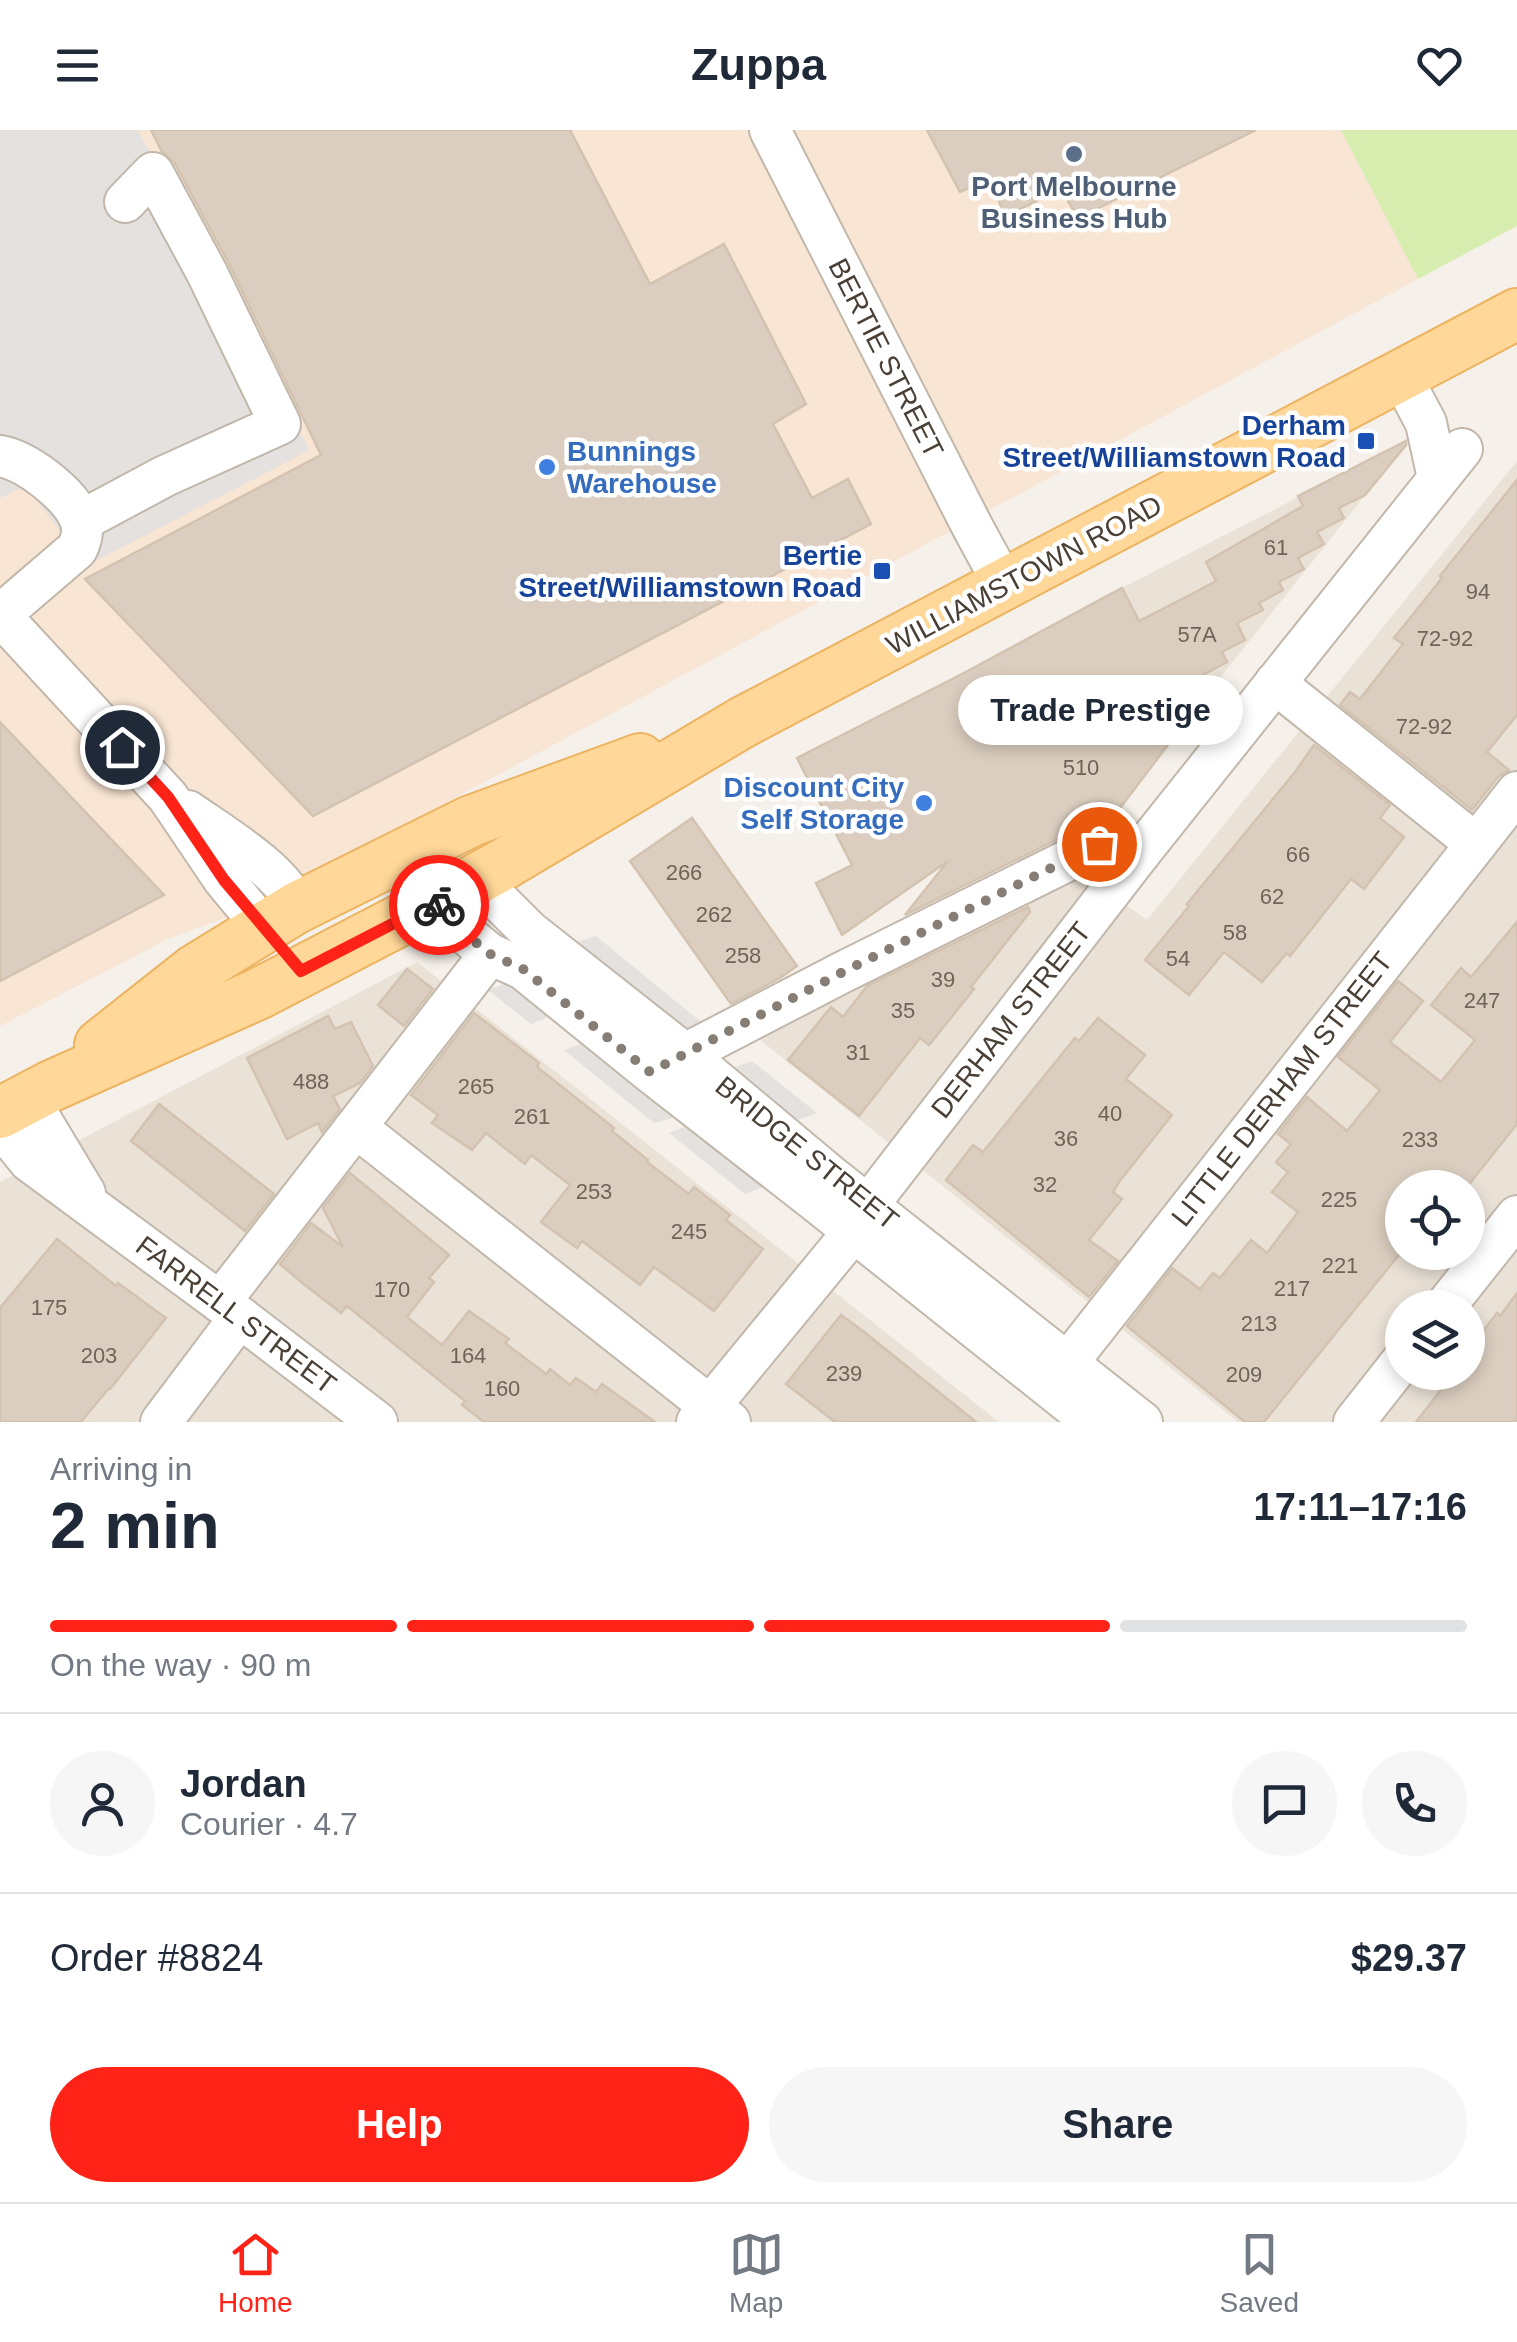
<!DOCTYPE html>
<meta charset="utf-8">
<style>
body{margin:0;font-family:Helvetica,sans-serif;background:#f6f6f7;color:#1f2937;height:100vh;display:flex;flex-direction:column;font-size:38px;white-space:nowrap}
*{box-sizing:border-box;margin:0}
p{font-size:32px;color:#747a83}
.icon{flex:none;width:55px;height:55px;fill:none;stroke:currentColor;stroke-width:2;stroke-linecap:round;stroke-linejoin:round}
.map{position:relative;height:1292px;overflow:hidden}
.panel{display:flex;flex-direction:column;background:#fff;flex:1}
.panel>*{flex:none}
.controls{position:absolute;left:1385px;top:1040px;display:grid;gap:20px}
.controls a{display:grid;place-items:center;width:100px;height:100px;border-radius:50%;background:#fff;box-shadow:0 5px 15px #0003;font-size:50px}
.pin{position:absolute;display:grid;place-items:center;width:85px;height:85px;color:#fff;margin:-42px;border:5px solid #fff;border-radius:50%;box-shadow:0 2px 10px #0007}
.courier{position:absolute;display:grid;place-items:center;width:100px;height:100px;margin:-50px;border:8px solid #ff2216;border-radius:50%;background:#fff;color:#222;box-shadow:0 2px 12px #0007}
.bubble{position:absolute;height:70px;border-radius:35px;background:#fff;box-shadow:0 5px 15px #0003;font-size:32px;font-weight:700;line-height:70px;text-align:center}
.headline em{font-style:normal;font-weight:700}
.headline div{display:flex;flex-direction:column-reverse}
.headline{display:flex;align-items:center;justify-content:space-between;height:170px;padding:0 50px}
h1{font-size:65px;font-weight:700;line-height:75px}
.bar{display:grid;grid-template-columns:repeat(4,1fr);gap:15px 10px;align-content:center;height:120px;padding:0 50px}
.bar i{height:12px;border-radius:8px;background:#e0e1e3}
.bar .selected{background:#ff2216}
.bar p{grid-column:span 4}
.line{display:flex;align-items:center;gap:25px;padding:0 50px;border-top:2px solid #e0e1e3}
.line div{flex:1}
.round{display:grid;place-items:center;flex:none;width:105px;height:105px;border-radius:52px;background:#f6f6f7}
.button{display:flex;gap:20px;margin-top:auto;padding:20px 50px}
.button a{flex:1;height:115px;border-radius:60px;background:#ff2216;color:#fff;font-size:40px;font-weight:700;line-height:115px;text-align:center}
.button a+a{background:#f6f6f7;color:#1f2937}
header{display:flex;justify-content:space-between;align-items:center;height:130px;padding:0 50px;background:#fff;font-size:45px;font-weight:700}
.menu{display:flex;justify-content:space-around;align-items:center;height:140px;border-top:2px solid #e0e1e3;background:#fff;font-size:28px;color:#747a83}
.menu a{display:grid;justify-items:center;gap:5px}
.menu .selected{color:#ff2216}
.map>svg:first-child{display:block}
.residential{fill:#eae2d7;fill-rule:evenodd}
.commercial{fill:#f8e5d3}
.green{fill:#d7ecaf}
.parking{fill:#e4e1de}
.building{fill:#dbcec0;stroke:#d3c2b0;stroke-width:2.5}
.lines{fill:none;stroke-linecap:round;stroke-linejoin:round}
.minor-casing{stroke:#c2b7ab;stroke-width:44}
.major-casing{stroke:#ecb460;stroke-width:54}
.minor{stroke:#fff;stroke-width:40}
.major{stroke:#ffd798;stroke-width:50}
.done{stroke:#867e75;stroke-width:10;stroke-dasharray:0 18}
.route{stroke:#ff2216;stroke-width:12}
.service-dot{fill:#5c6f8a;stroke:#fff;stroke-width:4}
.transit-dot{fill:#1a4fb4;stroke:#fff;stroke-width:4}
.shop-dot{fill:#3f7fe0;stroke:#fff;stroke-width:4}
.labels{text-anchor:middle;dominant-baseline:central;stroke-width:9;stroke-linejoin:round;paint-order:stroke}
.number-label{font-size:22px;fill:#6e6458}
.service-label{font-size:28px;font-weight:bold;fill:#4e5e75;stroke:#fff}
.street-label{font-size:28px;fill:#4a4036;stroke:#fff}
.transit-label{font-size:28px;font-weight:bold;fill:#164399;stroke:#fff;text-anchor:end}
.shop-label{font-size:28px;font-weight:bold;fill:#366cbe;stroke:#fff;text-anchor:start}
</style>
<header><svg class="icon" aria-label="menu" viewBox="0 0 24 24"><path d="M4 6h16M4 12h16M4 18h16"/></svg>Zuppa<svg class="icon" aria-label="heart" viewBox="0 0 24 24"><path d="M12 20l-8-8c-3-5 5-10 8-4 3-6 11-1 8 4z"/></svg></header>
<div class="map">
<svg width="1517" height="1292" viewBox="0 0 1517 1292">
<rect width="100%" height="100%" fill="#f5f0e9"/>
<g class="residential">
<path d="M 1398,316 L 1401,320 L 1189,587 L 1122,458 Z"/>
<path d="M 1517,331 L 1517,1292 L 1238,1292 L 750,902 L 1070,735 L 1147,790 ZM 1402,1058 L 1468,1058 L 1468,1122 L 1402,1122 ZM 1402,1178 L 1468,1178 L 1468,1242 L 1402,1242 Z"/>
<path d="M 417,832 L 999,1292 L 0,1292 L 0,1052 Z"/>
</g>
<path class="commercial" d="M 0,0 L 1341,0 L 1418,149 L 249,779 L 168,809 L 0,896 Z"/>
<path class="green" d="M 1341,0 L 1517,0 L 1517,96 L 1418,149 Z"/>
<g class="parking">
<path d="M 0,0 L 138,0 L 310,320 L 86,436 L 26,356 L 0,368 Z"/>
<path d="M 596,806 L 707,897 L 681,905 L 568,815 Z"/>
<path d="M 513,851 L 556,884 L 531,894 L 488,860 Z"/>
<path d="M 589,911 L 684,985 L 654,993 L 564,920 Z"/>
<path d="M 752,931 L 817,983 L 790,993 L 726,941 Z"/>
<path d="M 694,993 L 771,1054 L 745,1064 L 669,1003 Z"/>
</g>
<g class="building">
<path d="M 151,0 L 570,0 L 650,154 L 724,114 L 806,274 L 773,294 L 812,368 L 848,349 L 871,394 L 313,686 L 85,449 L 321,325 L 228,132 L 174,32 L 162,22 Z"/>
<path d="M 927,0 L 1256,0 L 1078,88 L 1061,59 L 1004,87 L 992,48 L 960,62 Z"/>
<path d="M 1406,311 L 1406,315 L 1365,365 L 1339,378 L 1344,388 L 1317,402 L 1324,414 L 1298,428 L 1304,439 L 1279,452 L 1283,460 L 1259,473 L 1263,480 L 1237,493 L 1245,510 L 1222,522 L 1227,532 L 1175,560 L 1189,587 L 1114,686 L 1103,692 L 1088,694 L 905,785 L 948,731 L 842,805 L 816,753 L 852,735 L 797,628 L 962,544 L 1122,458 L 1139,491 L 1192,464 L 1216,451 L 1206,432 L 1303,376 L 1298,366 Z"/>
<path d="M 1517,350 L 1517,585 L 1487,622 L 1509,640 L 1498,647 L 1472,680 L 1340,575 L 1350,562 L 1360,569 L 1403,514 L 1394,508 L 1442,448 L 1440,446 Z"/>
<path d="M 0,592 L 164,765 L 0,851 Z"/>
<path d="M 1314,615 L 1390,675 L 1380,688 L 1404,707 L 1364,759 L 1351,749 L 1290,826 L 1287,823 L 1262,852 L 1224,822 L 1189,865 L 1145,830 L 1189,776 L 1187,774 L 1295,642 Z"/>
<path d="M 692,688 L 797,836 L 780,848 L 731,874 L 630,731 Z"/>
<path d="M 1028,777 L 1030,782 L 971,857 L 974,859 L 929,915 L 920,908 L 859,986 L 788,930 L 831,877 L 843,887 L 867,856 Z"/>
<path d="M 1517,792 L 1517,994 L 1466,1058 L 1402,1058 L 1402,1121 L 1264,1292 L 1245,1292 L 1127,1196 L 1172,1138 L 1200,1159 L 1213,1143 L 1220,1148 L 1251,1110 L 1267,1123 L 1298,1082 L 1272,1062 L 1288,1042 L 1276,1032 L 1291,1014 L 1278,1004 L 1307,967 L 1347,1001 L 1380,960 L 1338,927 L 1398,851 L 1423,871 L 1390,912 L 1441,952 L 1475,910 L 1431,875 L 1461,838 L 1471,847 Z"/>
<path d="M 407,839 L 433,859 L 404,896 L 378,875 Z"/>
<path d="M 474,883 L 539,933 L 537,937 L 614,998 L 612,1001 L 648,1030 L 647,1032 L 689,1064 L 694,1057 L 730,1085 L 726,1090 L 763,1119 L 714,1181 L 654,1137 L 640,1155 L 582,1111 L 577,1118 L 541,1092 L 570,1055 L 531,1025 L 525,1034 L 486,1003 L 472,1020 L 432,993 L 438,985 L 411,965 Z"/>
<path d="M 328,886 L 335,899 L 351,892 L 373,936 L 360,953 L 333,966 L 340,979 L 322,1002 L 318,993 L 287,1009 L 247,928 Z"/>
<path d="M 1098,888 L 1145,925 L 1126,949 L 1172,985 L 1119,1052 L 1113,1062 L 1122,1069 L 1089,1110 L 1118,1131 L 1089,1167 L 946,1050 L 973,1015 L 983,1022 L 1075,908 L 1079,911 Z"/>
<path d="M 159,974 L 274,1064 L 245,1101 L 131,1011 Z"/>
<path d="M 350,1043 L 449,1125 L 429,1148 L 434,1152 L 407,1187 L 442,1215 L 469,1181 L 509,1209 L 505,1213 L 546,1244 L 550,1239 L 570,1255 L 576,1248 L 596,1262 L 602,1254 L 655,1292 L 484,1292 L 462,1275 L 465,1271 L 347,1176 L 341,1183 L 305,1155 L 280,1134 L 311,1093 L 343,1117 L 323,1078 Z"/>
<path d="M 57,1109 L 116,1156 L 118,1153 L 166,1188 L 110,1259 L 109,1258 L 81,1292 L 0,1292 L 0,1178 Z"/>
<path d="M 1517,1163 L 1517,1292 L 1416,1292 L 1455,1242 L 1468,1242 L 1468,1226 L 1472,1221 L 1469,1219 L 1497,1183 L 1500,1186 Z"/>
<path d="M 841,1185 L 863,1201 L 976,1292 L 835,1292 L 786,1254 Z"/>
</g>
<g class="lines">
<defs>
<g id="minor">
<path d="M 770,0 L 972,396 L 1004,455"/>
<path d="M 1401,246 L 1426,293 L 1438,348"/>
<path d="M 0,326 C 27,331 69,363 80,389 C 84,400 82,409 77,419 L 0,485"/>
<path d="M 81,391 L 165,346 L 280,294 L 207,143 L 153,43 L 125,72"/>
<path d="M 0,485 L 168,667 L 224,750 L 264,798"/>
<path d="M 1275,553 L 1476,714"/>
<path d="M 188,681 C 216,701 289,744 296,778"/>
<path d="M 477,749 L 529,801 L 685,924 L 832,1047 L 1142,1292"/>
<path d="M 437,771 L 452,793 L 490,824 L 523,839 L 650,942 L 814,1070 L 1093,1292"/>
<path d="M 662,936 L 843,842 L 1099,715 L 1140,723"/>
<path d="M 28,968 L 85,1063"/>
<path d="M 0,995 L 29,1031 L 220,1172 L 377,1292"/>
<path d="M 357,998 L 730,1292"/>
<path d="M 220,1172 L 490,824"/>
<path d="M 1444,1178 L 1517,1086"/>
<path d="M 1051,1254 L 1517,662"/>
<path d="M 161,1292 L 240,1187"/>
<path d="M 697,1292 L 854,1101 L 869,1074 L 1140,723 L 1462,319"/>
<path d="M 1354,1292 L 1402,1231"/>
</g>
<g id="major">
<path d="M 100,915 L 195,840 L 296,778 L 471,691 L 640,629"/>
<path d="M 0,983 L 49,957 L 258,864 L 437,771 L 504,734 L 743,592 L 1517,184"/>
</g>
</defs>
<use href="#minor" class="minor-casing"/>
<use href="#major" class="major-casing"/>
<use href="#minor" class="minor"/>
<use href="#major" class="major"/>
</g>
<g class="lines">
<path class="done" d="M 439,775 L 452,793 L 490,824 L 523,839 L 650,942 L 843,842 L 1099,714"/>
<path class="route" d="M 122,617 L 168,667 L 224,750 L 301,841 L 437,771 L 439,775"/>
</g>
<circle class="service-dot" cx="1074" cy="24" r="10"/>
<g class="transit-dot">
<rect x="1356" y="301" width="20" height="20" rx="5"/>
<rect x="872" y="431" width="20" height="20" rx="5"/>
</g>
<g class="shop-dot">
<circle cx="547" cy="337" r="10"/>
<circle cx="924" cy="673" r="10"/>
</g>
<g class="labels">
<g class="number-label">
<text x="1276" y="417">61</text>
<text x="1478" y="461">94</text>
<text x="1197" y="504">57A</text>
<text x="1445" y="508">72-92</text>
<text x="1424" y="596">72-92</text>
<text x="1081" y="637">510</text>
<text x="1298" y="724">66</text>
<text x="684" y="742">266</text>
<text x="1272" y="766">62</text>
<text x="714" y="784">262</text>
<text x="1235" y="802">58</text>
<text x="743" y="825">258</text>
<text x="1178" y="828">54</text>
<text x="943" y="849">39</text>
<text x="1482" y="870">247</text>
<text x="903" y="880">35</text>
<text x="858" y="922">31</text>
<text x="311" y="951">488</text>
<text x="476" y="956">265</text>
<text x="1110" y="983">40</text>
<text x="532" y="986">261</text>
<text x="1066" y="1008">36</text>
<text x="1420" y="1009">233</text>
<text x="1045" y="1054">32</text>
<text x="594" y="1061">253</text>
<text x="1339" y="1069">225</text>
<text x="689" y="1101">245</text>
<text x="1340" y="1135">221</text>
<text x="1292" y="1158">217</text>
<text x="392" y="1159">170</text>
<text x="49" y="1177">175</text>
<text x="1259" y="1193">213</text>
<text x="99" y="1225">203</text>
<text x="468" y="1225">164</text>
<text x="844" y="1243">239</text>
<text x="1244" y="1244">209</text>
<text x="502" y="1258">160</text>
</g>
<g class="service-label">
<text x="1074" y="56">Port Melbourne<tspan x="1074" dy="32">Business Hub</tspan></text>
</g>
<g class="street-label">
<text transform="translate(886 228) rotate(63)">BERTIE STREET</text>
<text transform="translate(1024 445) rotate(-28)">WILLIAMSTOWN ROAD</text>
<text transform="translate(1011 890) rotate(-52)">DERHAM STREET</text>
<text transform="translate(1282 959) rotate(-52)">LITTLE DERHAM STREET</text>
<text transform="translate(807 1023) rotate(39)">BRIDGE STREET</text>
<text transform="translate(236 1185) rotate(37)">FARRELL STREET</text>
</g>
<g class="transit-label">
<text x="1346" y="295">Derham<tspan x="1346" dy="32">Street/Williamstown Road</tspan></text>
<text x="862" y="425">Bertie<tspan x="862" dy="32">Street/Williamstown Road</tspan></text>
</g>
<g class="shop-label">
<text x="567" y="321">Bunnings<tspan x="567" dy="32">Warehouse</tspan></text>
<text x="904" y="657" text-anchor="end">Discount City<tspan x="904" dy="32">Self Storage</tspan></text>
</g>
</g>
</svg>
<div class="controls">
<a><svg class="icon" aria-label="locate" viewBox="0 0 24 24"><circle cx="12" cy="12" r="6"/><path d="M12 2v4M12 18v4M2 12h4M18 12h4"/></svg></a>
<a><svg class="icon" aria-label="layers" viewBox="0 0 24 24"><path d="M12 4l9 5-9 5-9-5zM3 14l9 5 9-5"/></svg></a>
</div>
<div class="pin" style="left:1099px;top:714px;background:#ea580c"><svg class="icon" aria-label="bag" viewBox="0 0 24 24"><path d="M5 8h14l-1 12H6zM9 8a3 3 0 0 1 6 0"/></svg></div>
<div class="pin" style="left:122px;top:617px;background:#1f2937"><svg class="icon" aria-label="home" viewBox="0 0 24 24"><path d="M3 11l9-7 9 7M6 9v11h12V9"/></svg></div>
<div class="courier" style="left:439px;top:775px"><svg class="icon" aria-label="bike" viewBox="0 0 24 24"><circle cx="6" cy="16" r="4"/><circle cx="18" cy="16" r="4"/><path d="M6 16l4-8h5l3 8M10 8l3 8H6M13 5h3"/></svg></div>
<div class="bubble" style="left:958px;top:545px;width:285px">Trade Prestige</div>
</div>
<section class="panel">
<div class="headline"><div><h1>2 min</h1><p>Arriving in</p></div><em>17:11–17:16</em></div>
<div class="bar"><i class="selected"></i><i class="selected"></i><i class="selected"></i><i></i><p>On the way · 90 m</p></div>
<div class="line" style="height:180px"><a class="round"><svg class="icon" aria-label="person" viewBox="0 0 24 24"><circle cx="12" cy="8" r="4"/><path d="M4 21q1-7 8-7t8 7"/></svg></a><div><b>Jordan</b><p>Courier · 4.7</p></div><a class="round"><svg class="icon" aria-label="chat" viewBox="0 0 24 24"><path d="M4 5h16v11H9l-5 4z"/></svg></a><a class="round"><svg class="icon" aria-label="phone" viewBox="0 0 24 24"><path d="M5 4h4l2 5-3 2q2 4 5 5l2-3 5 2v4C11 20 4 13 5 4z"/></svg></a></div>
<div class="line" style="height:130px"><div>Order #8824</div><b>$29.37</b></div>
<div class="button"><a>Help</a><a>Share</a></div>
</section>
<nav class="menu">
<a class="selected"><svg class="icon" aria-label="home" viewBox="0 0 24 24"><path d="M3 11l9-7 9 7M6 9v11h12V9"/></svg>Home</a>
<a><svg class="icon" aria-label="map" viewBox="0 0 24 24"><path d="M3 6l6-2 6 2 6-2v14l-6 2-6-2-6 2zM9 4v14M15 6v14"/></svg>Map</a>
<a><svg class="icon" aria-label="saved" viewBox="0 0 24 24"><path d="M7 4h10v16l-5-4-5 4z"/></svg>Saved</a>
</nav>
